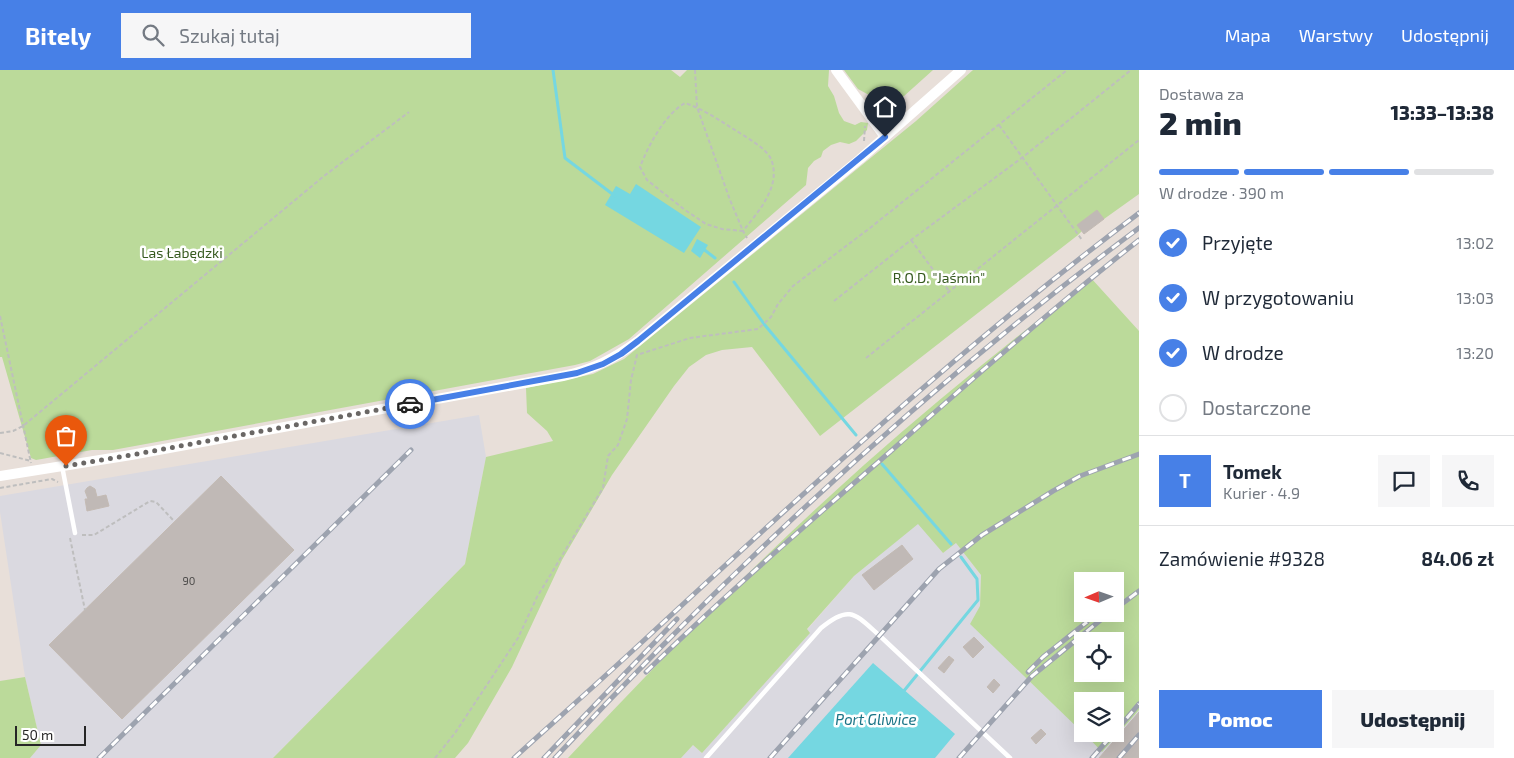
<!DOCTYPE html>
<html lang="pl">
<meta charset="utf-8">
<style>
body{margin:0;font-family:"Exo 2",sans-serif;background:#f6f6f7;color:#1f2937;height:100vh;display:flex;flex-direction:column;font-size:19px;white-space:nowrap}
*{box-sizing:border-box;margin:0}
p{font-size:16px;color:#747a83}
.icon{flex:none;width:28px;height:28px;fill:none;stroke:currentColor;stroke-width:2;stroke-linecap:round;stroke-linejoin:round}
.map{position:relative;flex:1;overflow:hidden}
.sheet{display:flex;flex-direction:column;background:#fff;width:375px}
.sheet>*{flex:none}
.needle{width:32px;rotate:268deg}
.tools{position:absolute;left:1074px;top:502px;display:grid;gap:10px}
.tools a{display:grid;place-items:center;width:50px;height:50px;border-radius:0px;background:#fff;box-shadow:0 5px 20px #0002;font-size:25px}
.scale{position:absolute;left:15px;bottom:12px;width:71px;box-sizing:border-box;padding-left:5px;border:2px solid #262626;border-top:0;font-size:14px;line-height:18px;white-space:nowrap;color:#262626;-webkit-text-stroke:4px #fff;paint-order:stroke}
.pin{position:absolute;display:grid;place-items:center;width:42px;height:42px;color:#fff;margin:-51px -21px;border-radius:50% 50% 50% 0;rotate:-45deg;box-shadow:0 0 5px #0007}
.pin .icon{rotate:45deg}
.courier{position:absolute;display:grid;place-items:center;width:50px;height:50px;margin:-25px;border:4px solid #4780e7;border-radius:50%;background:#fff;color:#222;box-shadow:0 1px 6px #0007}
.head em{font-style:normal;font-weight:800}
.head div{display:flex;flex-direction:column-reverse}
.head{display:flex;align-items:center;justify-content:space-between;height:85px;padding:0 20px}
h1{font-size:32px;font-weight:800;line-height:38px}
.bar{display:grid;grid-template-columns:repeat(4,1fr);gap:8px 5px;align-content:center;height:60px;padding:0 20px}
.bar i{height:6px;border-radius:4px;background:#e0e1e3}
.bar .on{background:#4780e7}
.bar p{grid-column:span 4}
.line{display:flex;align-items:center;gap:12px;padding:0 20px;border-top:1px solid #e0e1e3}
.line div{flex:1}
.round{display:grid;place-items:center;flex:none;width:52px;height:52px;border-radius:0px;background:#f6f6f7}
ol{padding:0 20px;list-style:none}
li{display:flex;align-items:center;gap:15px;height:55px}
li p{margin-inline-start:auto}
li .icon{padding:5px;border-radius:50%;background:#4780e7;color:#fff;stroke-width:4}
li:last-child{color:#747a83}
li i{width:28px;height:28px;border:2px solid #e0e1e3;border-radius:50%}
.button{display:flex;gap:10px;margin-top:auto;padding:10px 20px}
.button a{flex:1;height:58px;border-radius:0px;background:#4780e7;color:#fff;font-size:20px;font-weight:800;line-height:58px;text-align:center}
.button a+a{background:#f6f6f7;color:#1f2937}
header{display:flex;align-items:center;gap:30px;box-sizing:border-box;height:70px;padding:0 25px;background:#4780e7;color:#fff}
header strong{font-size:24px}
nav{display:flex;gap:28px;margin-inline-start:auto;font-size:18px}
.search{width:350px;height:45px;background:#f6f6f7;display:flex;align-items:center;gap:12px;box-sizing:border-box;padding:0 18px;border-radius:0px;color:#747a83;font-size:19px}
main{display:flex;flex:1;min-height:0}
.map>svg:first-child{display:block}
.industrial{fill:#dad9e0}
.green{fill:#bbda9a;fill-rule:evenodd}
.water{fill:#75d7e1}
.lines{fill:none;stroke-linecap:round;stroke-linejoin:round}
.stream{stroke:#75d7e1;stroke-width:3}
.building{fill:#c0b9b6;stroke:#c3bab3}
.path{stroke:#bebebe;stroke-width:2;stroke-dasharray:4 2.5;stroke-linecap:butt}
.service{stroke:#fff;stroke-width:4.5}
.tertiary{stroke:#fff;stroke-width:10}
.rail-casing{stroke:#9da3af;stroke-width:5}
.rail{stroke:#fff;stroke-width:3;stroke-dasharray:9;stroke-linecap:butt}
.done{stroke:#6a6765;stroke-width:5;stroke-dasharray:0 9}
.route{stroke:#4780e7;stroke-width:6}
.labels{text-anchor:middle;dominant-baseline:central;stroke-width:5;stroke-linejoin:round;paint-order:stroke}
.number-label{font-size:11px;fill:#4c4b4a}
.park-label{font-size:14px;fill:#365a1f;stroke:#fff}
.water-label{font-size:15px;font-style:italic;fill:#1a7487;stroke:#fff}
</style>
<header>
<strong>Bitely</strong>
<div class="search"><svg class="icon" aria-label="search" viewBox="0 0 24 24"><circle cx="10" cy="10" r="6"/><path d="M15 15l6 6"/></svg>Szukaj tutaj</div>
<nav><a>Mapa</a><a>Warstwy</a><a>Udostępnij</a></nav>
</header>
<main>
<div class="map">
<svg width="1139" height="688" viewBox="0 0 1139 688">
<rect width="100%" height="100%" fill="#e8dfd9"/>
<g class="industrial">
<path d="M 479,345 L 486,387 L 465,494 L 273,688 L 30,688 L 41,675 L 25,607 L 0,442 L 0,426 Z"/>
<path d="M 918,453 L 943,483 L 956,473 L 981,505 L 980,536 L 1082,662 L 1082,664 L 1085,664 L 1102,681 L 1139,640 L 1139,688 L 681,688 L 693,675 L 702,683 L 810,563 L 807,560 L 854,506 Z"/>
</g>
<g class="green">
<path d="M 0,0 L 671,0 L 680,7 L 687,0 L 829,0 L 828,16 L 834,26 L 839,43 L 844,51 L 855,55 L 861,52 L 868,53 L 867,60 L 856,71 L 849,74 L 840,72 L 831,75 L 823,81 L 821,87 L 814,91 L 808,98 L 806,115 L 629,269 L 590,291 L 575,295 L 113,380 L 92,380 L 36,390 L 31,388 L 29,381 L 2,287 L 0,287 Z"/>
<path d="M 844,0 L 933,0 L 884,44 L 869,25 L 858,19 Z"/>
<path d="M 973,0 L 1139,0 L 1139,124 L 1104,149 L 1097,141 L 1078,155 L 1082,161 L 1078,165 L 820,366 L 752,277 L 722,280 L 706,285 L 689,297 L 674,316 L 612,405 L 562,490 L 512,597 L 468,673 L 455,688 L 273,688 L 465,494 L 486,387 L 553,371 L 547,361 L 527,343 L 526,318 L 593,304 L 624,289 L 916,51 Z"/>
<path d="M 1091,208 L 1139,261 L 1139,640 L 1102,682 L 1085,664 L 1115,664 L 1115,631 L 1082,631 L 1082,662 L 970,554 L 980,536 L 981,505 L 956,473 L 943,483 L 918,454 L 854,506 L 807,559 L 810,563 L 702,683 L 693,675 L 681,688 L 568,688 C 663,587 760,488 864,395 C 937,330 1014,269 1091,208 ZM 1082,511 L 1115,511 L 1115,544 L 1082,544 ZM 1082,571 L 1115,571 L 1115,604 L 1082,604 Z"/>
<path d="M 25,607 L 41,675 L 30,688 L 0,688 L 0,611 Z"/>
</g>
<g class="water">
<path d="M 636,114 L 701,157 L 684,183 L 605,135 L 616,116 L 630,124 Z"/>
<path d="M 697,169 L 708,175 L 700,188 L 691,181 Z"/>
<path d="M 873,593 L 955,664 L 935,688 L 788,688 Z"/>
</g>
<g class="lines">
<g class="stream">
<path d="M 553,0 L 565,88 L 615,126"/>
<path d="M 702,178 L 715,188"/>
<path d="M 734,212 L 764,254 L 856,365"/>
<path d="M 882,394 L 951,474"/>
<path d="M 903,622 L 978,530 L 977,509 L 961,487"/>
</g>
</g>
<g class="building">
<path d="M 1097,140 L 1104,149 L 1084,164 L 1077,155 Z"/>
<path d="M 221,406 L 294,480 L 122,649 L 49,575 Z"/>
<path d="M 90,416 L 95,419 L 97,427 L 106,425 L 109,436 L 87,441 L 85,429 L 88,429 L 85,421 L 87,418 Z"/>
<path d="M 902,475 L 913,489 L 874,520 L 862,505 Z"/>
<path d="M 974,567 L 984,577 L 973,588 L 963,577 Z"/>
<path d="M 949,586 L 954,590 L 944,603 L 938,598 Z"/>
<path d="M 994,609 L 1000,615 L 993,623 L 987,617 Z"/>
<path d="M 1139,642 L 1139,688 L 1099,688 Z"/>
<path d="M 1041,659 L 1046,664 L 1036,674 L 1031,668 Z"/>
</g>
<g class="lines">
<g class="path">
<path d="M 695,0 L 697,37 L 730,130 L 743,161 L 722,159 L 706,154 L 685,140 L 647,110 L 640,97 C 648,76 665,44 685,33 C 703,39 719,50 735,60 C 746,67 766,78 771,89 C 782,116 758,142 743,161 L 747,168"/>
<path d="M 880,43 L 888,45 L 895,45"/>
<path d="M 999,55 L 1082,170"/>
<path d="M 864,71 L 865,56"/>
<path d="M 911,170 L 949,221"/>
<path d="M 834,231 L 911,170 L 1023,87 L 1131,0"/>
<path d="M 0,246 L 31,393"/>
<path d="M 866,288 L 1139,70"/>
<path d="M 0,363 L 13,361 L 23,356 L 324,106 L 409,42"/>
<path d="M 0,383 L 31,391"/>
<path d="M 0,418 L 52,409 L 58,412"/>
<path d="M 82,465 L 94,465 L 150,431 L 156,432 L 174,451"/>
<path d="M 70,468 L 85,540"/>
<path d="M 435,688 L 455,663 L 518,568 L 537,527 L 603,418 L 608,386 L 618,375 L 627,349 L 631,310 L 637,285 L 690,268 L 758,259 L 771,247 L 778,234 L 793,216 L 870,158 L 1067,0"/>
</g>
<g class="service">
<path d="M 62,396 L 75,463"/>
<path d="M 706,688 L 821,558 C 850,534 855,544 880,566 L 1010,688"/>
</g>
<g class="tertiary">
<path d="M 836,0 L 885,67"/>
<path d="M 0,406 L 131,385 L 563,306 C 592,300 614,289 638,271 L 860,89 L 961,0"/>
</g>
<defs>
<g id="rail">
<path d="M 1115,539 L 1139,521"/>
<path d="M 646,602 C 725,525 808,453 891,381 C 972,309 1054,237 1139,170"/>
<path d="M 1028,602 L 1043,587 L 1087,552"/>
<path d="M 1115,662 L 1139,634"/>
<path d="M 99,688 L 411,380"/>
<path d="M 514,688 C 556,650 599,612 641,573 C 802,424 963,275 1139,143"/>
<path d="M 544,688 L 677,549"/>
<path d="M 555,688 C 734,495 928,315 1139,158"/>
<path d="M 770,688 L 939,499 L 982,465 L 1053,421 L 1080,406 L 1139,384"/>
<path d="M 959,688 L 1032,606 L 1108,544"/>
<path d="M 1092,688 L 1113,664"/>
<path d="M 1119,688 L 1139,665"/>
</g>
</defs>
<use href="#rail" class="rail-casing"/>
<use href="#rail" class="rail"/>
</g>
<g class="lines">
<path class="done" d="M 66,396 L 131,385 L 410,334"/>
<path class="route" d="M 410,334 L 577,303 L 603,294 L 621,284 L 638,271 L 885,67"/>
</g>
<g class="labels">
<g class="number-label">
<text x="189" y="510">90</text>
</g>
<g class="park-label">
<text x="182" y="182">Las Łabędzki</text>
<text x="939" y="207">R.O.D. "Jaśmin"</text>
</g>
<g class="water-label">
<text x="876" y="649">Port Gliwice</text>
</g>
</g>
</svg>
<div class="tools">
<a><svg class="needle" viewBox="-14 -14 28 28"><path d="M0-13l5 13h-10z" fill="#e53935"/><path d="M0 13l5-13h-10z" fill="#747a83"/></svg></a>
<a><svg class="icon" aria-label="locate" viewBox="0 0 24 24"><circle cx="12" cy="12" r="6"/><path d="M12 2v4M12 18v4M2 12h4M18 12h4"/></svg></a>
<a><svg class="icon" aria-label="layers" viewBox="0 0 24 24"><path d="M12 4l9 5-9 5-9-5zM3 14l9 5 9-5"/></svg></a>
</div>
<div class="scale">50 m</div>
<div class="pin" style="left:66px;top:396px;background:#ea580c"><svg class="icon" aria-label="bag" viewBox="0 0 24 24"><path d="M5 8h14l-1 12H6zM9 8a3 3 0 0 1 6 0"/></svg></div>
<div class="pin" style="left:885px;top:67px;background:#1f2937"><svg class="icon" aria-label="home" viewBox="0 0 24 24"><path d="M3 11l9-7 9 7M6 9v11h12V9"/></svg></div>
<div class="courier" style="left:410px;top:334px"><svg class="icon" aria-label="car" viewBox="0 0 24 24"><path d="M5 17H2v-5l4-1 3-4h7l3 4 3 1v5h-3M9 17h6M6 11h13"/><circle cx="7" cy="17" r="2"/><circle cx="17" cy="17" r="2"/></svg></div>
</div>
<section class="sheet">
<div class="head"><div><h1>2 min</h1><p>Dostawa za</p></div><em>13:33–13:38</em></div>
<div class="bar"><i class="on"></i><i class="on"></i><i class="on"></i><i></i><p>W drodze · 390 m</p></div>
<ol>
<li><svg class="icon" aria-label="check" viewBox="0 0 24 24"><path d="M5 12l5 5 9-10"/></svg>Przyjęte<p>13:02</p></li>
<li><svg class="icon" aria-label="check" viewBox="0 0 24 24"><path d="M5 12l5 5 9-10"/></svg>W przygotowaniu<p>13:03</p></li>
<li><svg class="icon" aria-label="check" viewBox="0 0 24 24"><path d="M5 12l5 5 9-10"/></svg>W drodze<p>13:20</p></li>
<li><i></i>Dostarczone</li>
</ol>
<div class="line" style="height:90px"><b class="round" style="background:#4780e7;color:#fff">T</b><div><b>Tomek</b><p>Kurier · 4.9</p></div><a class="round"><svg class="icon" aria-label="chat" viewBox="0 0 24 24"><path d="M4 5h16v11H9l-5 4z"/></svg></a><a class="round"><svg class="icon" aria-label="phone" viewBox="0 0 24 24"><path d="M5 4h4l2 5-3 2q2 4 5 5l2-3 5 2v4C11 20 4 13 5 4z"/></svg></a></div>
<div class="line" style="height:65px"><div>Zamówienie #9328</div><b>84.06 zł</b></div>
<div class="button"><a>Pomoc</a><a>Udostępnij</a></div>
</section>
</main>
